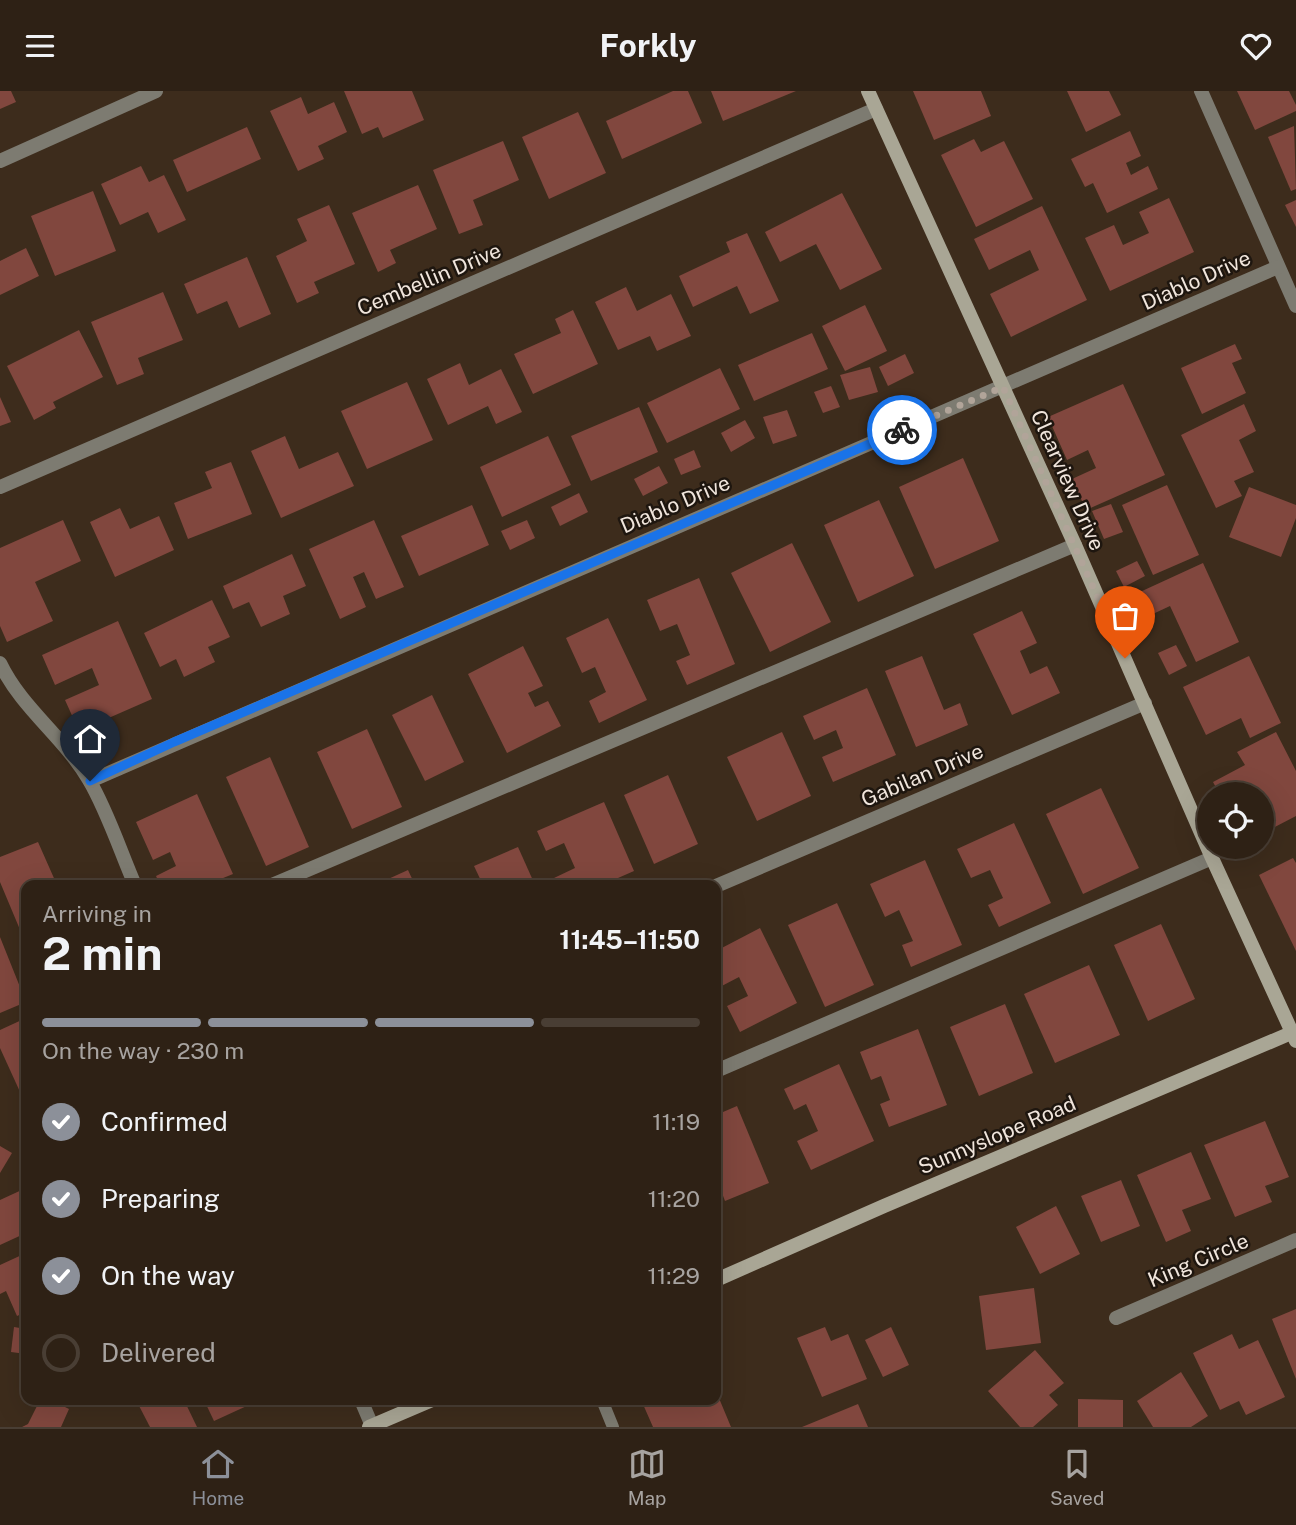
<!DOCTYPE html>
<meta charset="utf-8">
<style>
body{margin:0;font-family:"Public Sans",sans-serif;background:#36291e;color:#f1f3f6;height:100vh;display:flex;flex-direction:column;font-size:26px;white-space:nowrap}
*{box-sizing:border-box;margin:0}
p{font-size:23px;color:#a7a3a0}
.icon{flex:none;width:38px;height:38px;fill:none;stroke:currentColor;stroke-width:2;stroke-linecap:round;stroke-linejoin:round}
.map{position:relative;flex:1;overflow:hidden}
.panel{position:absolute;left:21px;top:789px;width:700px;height:525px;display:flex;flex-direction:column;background:#2e2115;border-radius:14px;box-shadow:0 7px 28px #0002,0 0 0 2px #493e34}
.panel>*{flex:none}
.buttons{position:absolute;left:1197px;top:691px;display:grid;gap:14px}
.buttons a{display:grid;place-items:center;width:77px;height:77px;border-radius:50%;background:#2e2115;box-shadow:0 7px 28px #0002,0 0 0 2px #493e34;font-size:35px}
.pin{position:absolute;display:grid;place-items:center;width:60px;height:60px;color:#fff;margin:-72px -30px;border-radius:50% 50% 50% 0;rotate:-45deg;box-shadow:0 0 7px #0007}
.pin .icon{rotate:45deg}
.courier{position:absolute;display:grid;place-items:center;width:70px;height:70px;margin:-35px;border:5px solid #1a73e8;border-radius:50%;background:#fff;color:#222;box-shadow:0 2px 9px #0007}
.summary em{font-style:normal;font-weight:700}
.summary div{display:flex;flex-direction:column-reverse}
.summary{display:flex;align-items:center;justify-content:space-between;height:119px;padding:0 21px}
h1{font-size:46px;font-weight:700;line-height:52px}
.bar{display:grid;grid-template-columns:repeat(4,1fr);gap:10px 7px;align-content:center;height:84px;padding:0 21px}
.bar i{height:9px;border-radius:5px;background:#493e34}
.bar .selected{background:#8c9099}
.bar p{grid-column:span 4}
ol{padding:0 21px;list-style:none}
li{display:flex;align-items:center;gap:21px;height:77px}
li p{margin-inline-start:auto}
li .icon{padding:7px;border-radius:50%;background:#8c9099;color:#fff;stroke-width:4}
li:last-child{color:#a7a3a0}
li i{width:38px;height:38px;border:4px solid #493e34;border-radius:50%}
header{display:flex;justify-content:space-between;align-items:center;height:91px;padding:0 21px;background:#2e2115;font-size:32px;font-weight:700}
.tabs{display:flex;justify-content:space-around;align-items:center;height:98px;border-top:2px solid #493e34;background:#2e2115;font-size:19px;color:#a7a3a0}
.tabs a{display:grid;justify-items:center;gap:4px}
.tabs .selected{color:#8c9099}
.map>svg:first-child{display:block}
.building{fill:#81473e}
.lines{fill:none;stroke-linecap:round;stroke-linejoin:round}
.lane{stroke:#7d7b71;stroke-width:12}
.street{stroke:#7d7b71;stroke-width:14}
.secondary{stroke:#a9a695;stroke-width:14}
.done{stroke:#b1a499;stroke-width:7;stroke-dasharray:0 12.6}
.route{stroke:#1a73e8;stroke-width:9}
.labels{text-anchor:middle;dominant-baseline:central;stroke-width:5;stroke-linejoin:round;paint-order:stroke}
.street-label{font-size:21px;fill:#f0e5dc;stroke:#1e160f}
</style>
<header><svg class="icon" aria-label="menu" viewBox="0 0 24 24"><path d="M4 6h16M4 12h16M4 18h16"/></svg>Forkly<svg class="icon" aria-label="heart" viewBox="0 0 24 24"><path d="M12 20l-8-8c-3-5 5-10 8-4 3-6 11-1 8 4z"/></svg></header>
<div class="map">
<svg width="1296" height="1336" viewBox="0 0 1296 1336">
<rect width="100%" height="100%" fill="#3d2c1c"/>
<g class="building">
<path d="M 0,0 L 11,0 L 16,11 L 0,18 Z"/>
<path d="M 344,0 L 412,0 L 424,29 L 383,47 L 378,36 L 362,43 Z"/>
<path d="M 673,0 L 688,0 L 702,32 L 622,68 L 606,30 Z"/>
<path d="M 711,0 L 796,0 L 723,30 Z"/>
<path d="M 913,0 L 981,0 L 991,25 L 934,49 Z"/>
<path d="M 1067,0 L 1109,0 L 1121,24 L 1086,41 Z"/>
<path d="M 1237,0 L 1289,0 L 1296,14 L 1296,20 L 1255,39 Z"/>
<path d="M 301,6 L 308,23 L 334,11 L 347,41 L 318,55 L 324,68 L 298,80 L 270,20 Z"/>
<path d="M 578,21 L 606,82 L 549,108 L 522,46 Z"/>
<path d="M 1294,35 L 1296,98 L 1291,100 L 1268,46 Z"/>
<path d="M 247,36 L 261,68 L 187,101 L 173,69 Z"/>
<path d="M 1130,40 L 1141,65 L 1126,72 L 1131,84 L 1148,75 L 1158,98 L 1107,122 L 1093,92 L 1085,96 L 1071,68 Z"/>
<path d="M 974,48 L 981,61 L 1004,50 L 1033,108 L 976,136 L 941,64 Z"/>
<path d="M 503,50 L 519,89 L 473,109 L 483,134 L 459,143 L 433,79 Z"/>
<path d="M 141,75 L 149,91 L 164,84 L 186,129 L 158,142 L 148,121 L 120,134 L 101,93 Z"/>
<path d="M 418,94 L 437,138 L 390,159 L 396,172 L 378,181 L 352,122 Z"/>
<path d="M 93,100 L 116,160 L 55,185 L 31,125 Z"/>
<path d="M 842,102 L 882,178 L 840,199 L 816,153 L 780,171 L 765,141 Z"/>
<path d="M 1169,107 L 1194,161 L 1110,200 L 1085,147 L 1114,134 L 1123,154 L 1149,142 L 1139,121 Z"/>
<path d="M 1296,109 L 1296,136 L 1285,114 Z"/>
<path d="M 329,114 L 355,173 L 314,191 L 319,202 L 297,212 L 276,165 L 307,150 L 297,128 Z"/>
<path d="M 1042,115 L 1087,209 L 1011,246 L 990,203 L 1039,179 L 1030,159 L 989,179 L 974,148 Z"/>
<path d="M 747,142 L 779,210 L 750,223 L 737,195 L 693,216 L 679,185 L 730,161 L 726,151 Z"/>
<path d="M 26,157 L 39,185 L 0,204 L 0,170 Z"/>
<path d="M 247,166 L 271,223 L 239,237 L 227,210 L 197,223 L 184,193 Z"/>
<path d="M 626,196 L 637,220 L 671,203 L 691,245 L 657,260 L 650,245 L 618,259 L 595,211 Z"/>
<path d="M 163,201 L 183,249 L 138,267 L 144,283 L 117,294 L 91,231 Z"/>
<path d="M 865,214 L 887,260 L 845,280 L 822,235 Z"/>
<path d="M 573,219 L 598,273 L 533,303 L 514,263 L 561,242 L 555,228 Z"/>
<path d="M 79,239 L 103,286 L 53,311 L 56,317 L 34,329 L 7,275 Z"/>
<path d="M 812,242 L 828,278 L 754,310 L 738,274 Z"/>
<path d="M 1235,253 L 1242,268 L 1232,272 L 1246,302 L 1202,323 L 1181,277 Z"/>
<path d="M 905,263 L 914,282 L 888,295 L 879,276 Z"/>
<path d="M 460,272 L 469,294 L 501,278 L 522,321 L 496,333 L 488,315 L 448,334 L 427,288 Z"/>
<path d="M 870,276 L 878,301 L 849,309 L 840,284 Z"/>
<path d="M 720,277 L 740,318 L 667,352 L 647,312 Z"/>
<path d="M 407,291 L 433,349 L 367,378 L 341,320 Z"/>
<path d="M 1123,293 L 1165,384 L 1086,419 L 1072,388 L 1096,377 L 1088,359 L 1067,369 L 1048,326 Z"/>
<path d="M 831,295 L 840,316 L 823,322 L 814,301 Z"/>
<path d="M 0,306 L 11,331 L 0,335 Z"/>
<path d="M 1244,313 L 1256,340 L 1239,349 L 1254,381 L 1234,390 L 1242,405 L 1216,417 L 1181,344 Z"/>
<path d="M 639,316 L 658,361 L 591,390 L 571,345 Z"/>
<path d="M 787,319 L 797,345 L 773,353 L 763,326 Z"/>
<path d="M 745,329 L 755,347 L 731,361 L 721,342 Z"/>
<path d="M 285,345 L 299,378 L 338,361 L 354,395 L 281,427 L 251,360 Z"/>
<path d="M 548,345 L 571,394 L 502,426 L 480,376 Z"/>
<path d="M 694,359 L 701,376 L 681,384 L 674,368 Z"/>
<path d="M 963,367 L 999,450 L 935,478 L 899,396 Z"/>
<path d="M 231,371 L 252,423 L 188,448 L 174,412 L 212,397 L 205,381 Z"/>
<path d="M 659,375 L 668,392 L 643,405 L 634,388 Z"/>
<path d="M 1167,394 L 1199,464 L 1153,484 L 1122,414 Z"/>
<path d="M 1249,396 L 1296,414 L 1296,427 L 1281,466 L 1229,446 Z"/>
<path d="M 579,402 L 588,421 L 560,435 L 551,416 Z"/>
<path d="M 879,409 L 914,485 L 858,511 L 824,434 Z"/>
<path d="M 1111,413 L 1123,441 L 1104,448 L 1092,420 Z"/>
<path d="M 472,414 L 489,454 L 419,485 L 401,445 Z"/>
<path d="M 120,417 L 130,438 L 159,425 L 174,459 L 115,486 L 90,431 Z"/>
<path d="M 63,429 L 81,470 L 35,491 L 53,530 L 7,551 L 0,535 L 0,457 Z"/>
<path d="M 374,429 L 404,496 L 376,508 L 364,481 L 353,486 L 366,516 L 340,528 L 309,458 Z"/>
<path d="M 527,429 L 535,447 L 510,459 L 501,440 Z"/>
<path d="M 792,452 L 831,531 L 770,561 L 731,482 Z"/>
<path d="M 292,463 L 306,495 L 283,505 L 290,523 L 261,536 L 249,511 L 233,518 L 223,495 Z"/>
<path d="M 1137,470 L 1145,485 L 1124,496 L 1116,480 Z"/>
<path d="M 1203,472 L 1239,551 L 1196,571 L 1170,515 L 1140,529 L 1129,506 Z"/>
<path d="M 699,487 L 735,573 L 687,594 L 676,570 L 690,564 L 677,533 L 660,540 L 647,509 Z"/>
<path d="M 212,509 L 230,546 L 208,556 L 215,571 L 184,586 L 176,568 L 160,576 L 144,542 Z"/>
<path d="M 1022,520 L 1037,552 L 1020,560 L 1030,583 L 1047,575 L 1060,602 L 1012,624 L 973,543 Z"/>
<path d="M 608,527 L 647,609 L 599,632 L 589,610 L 606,601 L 595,576 L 582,582 L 566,547 Z"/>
<path d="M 118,530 L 152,608 L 79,640 L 65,609 L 99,594 L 92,577 L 55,594 L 42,564 Z"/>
<path d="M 1176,554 L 1187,575 L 1169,584 L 1158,562 Z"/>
<path d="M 523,555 L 543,595 L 528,602 L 535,616 L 548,610 L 561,635 L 507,662 L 468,583 Z"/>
<path d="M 922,565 L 944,619 L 960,612 L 968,634 L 916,656 L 885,580 Z"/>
<path d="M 1249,565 L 1281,632 L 1250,647 L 1241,627 L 1206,644 L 1183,596 Z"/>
<path d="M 867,597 L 896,664 L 833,691 L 822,666 L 843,657 L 836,639 L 814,649 L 803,625 Z"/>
<path d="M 432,604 L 464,671 L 425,690 L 392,624 Z"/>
<path d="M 367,638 L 402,716 L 352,738 L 317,661 Z"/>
<path d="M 782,641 L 811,705 L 757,730 L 727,666 Z"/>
<path d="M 1276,641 L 1296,680 L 1296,725 L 1269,739 L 1262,728 L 1262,704 L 1220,704 L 1213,691 L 1245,674 L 1237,661 Z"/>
<path d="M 270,666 L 309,756 L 266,775 L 226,686 Z"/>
<path d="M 668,684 L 698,753 L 654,773 L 624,704 Z"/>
<path d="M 1101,697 L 1139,777 L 1083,803 L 1046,723 Z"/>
<path d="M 197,703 L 233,783 L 206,794 L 160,794 L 156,785 L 176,775 L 170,761 L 153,769 L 136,731 Z"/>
<path d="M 604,711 L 634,780 L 602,794 L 557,794 L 554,787 L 575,777 L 564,752 L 546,760 L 537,740 Z"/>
<path d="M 1014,732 L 1051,812 L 999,836 L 988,814 L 1003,807 L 990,779 L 971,787 L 957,758 Z"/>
<path d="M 38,751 L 57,794 L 26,794 L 26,853 L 0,791 L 0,766 Z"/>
<path d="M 518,756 L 535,794 L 483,794 L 474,775 Z"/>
<path d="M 1293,767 L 1296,772 L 1296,860 L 1259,784 Z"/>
<path d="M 925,769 L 962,854 L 911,876 L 902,854 L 913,850 L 899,819 L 885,826 L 870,793 Z"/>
<path d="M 408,779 L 415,794 L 375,794 Z"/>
<path d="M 837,812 L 874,894 L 825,916 L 788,834 Z"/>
<path d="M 1161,833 L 1195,908 L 1148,930 L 1114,854 Z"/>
<path d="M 760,837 L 797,912 L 740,941 L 727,915 L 748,905 L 739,886 L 716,898 L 716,860 Z"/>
<path d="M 0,846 L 26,911 L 0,922 Z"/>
<path d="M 1089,874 L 1120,944 L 1055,972 L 1024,903 Z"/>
<path d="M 1005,913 L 1033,982 L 979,1005 L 950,936 Z"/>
<path d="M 26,927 L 26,1014 L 0,957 L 0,939 Z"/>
<path d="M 918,938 L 947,1014 L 889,1036 L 880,1013 L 890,1009 L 881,985 L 871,989 L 860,961 Z"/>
<path d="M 839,973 L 874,1050 L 811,1079 L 797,1050 L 818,1040 L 806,1013 L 794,1019 L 784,998 Z"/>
<path d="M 737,1015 L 769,1092 L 725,1110 L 716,1086 L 716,1024 Z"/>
<path d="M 1265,1030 L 1289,1086 L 1265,1095 L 1272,1111 L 1235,1126 L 1204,1054 Z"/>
<path d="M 0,1055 L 12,1062 L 0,1082 Z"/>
<path d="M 1191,1061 L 1211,1108 L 1182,1119 L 1191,1140 L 1166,1151 L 1137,1084 Z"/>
<path d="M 1121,1089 L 1140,1135 L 1101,1151 L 1081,1105 Z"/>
<path d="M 26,1097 L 26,1142 L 0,1154 L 0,1109 Z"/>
<path d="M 1056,1115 L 1080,1163 L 1040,1183 L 1016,1136 Z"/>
<path d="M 26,1162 L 26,1221 L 17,1225 L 6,1200 L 0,1203 L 0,1174 Z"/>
<path d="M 1034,1197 L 1041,1252 L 986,1259 L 979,1205 Z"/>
<path d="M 1296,1218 L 1296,1288 L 1272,1228 Z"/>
<path d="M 14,1236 L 26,1238 L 26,1263 L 11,1261 Z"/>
<path d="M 825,1236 L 831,1250 L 848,1243 L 867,1288 L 822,1306 L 797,1247 Z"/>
<path d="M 891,1236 L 909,1274 L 883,1286 L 865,1249 Z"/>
<path d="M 1232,1243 L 1239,1258 L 1258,1249 L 1285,1306 L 1246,1324 L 1239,1310 L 1220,1319 L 1193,1262 Z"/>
<path d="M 1035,1259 L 1064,1292 L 1049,1304 L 1058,1314 L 1033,1336 L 1020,1336 L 988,1300 Z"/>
<path d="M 1181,1281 L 1208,1325 L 1191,1336 L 1153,1336 L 1137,1310 Z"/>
<path d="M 716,1300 L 731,1336 L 653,1336 L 642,1311 L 648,1309 L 716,1309 Z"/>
<path d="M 1078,1308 L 1123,1309 L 1123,1336 L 1078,1336 Z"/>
<path d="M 40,1309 L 51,1309 L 69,1318 L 61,1336 L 22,1336 L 28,1333 Z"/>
<path d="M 136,1309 L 184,1309 L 197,1336 L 150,1336 Z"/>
<path d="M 204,1309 L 260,1309 L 214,1330 Z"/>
<path d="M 858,1313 L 868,1336 L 802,1336 Z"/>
</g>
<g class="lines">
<path class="lane" d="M 602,1309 L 613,1336"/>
<g class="street">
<path d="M 1201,0 L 1296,215"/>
<path d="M 0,70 L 156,0"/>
<path d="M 0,396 L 876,18"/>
<path d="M 0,572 C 22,618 64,646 89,689 C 107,719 121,762 135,794"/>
<path d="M 90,690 L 1278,176"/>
<path d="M 272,794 L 1075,454"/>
<path d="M 716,795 L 1145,612"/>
<path d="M 716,980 L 1212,767"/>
<path d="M 1116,1227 L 1296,1149"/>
<path d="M 361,1309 L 372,1335 L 370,1336"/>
</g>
<g class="secondary">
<path d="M 868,0 L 1075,454 L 1212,767 L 1296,950"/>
<path d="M 716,1189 L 884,1115 L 1296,940"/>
<path d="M 369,1336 L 432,1309"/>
</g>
</g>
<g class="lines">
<path class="done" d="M 902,339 L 1003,296 L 1125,567"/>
<path class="route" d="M 90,690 L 174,651 L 902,339"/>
</g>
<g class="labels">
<g class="street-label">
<text transform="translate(429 188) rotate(-23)">Cembellin Drive</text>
<text transform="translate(1196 189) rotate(-24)">Diablo Drive</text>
<text transform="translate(1068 389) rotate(66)">Clearview Drive</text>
<text transform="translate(675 413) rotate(-23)">Diablo Drive</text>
<text transform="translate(922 684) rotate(-23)">Gabilan Drive</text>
<text transform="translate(997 1044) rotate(-23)">Sunnyslope Road</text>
<text transform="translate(1198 1169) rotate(-23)">King Circle</text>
</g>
</g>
</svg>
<div class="buttons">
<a><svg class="icon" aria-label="locate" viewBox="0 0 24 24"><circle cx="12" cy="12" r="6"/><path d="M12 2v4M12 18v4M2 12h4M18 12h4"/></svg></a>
</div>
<div class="pin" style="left:1125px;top:567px;background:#ea580c"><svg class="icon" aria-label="bag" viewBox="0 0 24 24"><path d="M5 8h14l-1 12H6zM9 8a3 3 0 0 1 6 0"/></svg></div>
<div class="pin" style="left:90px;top:690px;background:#1f2937"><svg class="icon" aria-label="home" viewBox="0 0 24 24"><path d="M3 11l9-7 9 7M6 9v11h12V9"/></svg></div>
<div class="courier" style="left:902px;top:339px"><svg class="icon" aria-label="bike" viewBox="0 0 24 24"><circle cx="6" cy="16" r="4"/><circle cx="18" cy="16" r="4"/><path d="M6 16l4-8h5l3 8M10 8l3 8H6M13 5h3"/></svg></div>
<section class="panel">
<div class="summary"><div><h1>2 min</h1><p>Arriving in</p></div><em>11:45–11:50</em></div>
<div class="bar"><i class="selected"></i><i class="selected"></i><i class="selected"></i><i></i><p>On the way · 230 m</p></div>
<ol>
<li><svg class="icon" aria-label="check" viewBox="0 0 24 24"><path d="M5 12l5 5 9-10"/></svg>Confirmed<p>11:19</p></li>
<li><svg class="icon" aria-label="check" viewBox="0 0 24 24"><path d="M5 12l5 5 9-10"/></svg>Preparing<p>11:20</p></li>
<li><svg class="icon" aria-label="check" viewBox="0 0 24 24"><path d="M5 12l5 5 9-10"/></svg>On the way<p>11:29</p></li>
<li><i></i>Delivered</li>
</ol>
</section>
</div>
<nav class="tabs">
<a class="selected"><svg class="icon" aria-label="home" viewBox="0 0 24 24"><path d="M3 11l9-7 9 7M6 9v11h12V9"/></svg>Home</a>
<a><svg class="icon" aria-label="map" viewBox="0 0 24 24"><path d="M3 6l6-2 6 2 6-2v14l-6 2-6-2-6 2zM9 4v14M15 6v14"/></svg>Map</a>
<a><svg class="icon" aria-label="saved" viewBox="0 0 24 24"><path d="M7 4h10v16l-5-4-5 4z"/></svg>Saved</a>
</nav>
